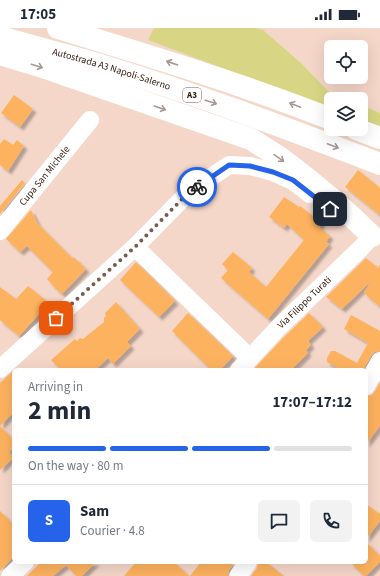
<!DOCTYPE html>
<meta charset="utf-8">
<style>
body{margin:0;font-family:"Source Sans 3",sans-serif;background:#f2f2f3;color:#1f2937;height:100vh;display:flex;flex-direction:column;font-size:15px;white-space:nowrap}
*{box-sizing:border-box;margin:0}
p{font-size:13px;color:#747a83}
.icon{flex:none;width:22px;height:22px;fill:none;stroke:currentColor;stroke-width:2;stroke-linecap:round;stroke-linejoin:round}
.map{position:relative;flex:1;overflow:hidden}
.panel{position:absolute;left:12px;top:340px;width:356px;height:196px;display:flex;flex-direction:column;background:#fff;border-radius:6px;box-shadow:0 4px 16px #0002}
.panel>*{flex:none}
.fabs{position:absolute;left:324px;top:12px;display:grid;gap:8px}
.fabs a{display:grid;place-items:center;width:44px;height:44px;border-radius:6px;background:#fff;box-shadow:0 4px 16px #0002;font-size:20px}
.pin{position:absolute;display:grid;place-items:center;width:34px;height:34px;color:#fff;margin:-17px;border-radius:8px;box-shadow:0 2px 6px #0006}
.courier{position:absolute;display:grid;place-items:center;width:40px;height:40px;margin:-20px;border:3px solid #2563eb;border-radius:50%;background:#fff;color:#222;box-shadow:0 1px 5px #0007}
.headline em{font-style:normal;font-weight:700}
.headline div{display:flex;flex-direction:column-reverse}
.headline{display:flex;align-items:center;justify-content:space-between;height:68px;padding:0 16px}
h1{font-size:26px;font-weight:700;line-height:30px}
.bar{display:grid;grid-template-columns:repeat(4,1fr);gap:6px 4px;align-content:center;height:48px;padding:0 16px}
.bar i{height:5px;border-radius:3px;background:#e0e1e3}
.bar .selected{background:#2563eb}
.bar p{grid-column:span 4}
.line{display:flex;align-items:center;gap:10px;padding:0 16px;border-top:1px solid #e0e1e3}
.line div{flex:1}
.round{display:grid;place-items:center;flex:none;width:42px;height:42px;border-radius:6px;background:#f2f2f3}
.status{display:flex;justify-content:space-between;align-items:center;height:28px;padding:0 20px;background:#fff;direction:ltr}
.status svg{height:11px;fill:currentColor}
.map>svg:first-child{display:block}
.green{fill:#d8d684}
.building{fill:#fdb25f;filter:url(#shadow)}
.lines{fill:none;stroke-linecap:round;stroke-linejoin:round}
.minor{stroke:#fff;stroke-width:18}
.highway{stroke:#fff;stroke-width:22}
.oneway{stroke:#a49892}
.done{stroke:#785c4e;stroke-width:4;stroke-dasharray:0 7.2}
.route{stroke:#2563eb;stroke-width:5}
.labels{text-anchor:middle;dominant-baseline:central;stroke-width:4;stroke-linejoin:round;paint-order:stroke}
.shield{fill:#fff;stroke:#715f55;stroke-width:1}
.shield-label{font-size:9px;font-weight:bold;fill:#341a0c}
.street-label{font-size:10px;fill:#341a0c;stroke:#fff}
</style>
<div class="status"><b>17:05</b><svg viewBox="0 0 49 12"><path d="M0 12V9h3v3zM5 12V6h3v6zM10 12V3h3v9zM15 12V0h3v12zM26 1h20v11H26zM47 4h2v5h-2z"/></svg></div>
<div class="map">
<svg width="380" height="548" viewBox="0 0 380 548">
<defs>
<filter id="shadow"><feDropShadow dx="3.5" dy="3.5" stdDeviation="1" flood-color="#0004"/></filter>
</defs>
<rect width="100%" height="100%" fill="#f5d7c9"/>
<g class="green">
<path d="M 154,0 L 256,0 L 263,2 L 301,35 L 329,64 L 346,71 L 331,71 L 331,81 L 148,12 Z"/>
<path d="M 361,77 L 380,85 L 380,100 L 361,92 Z"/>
</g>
<g class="building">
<path d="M 14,67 L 33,81 L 20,99 L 1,85 Z"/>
<path d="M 4,111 L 13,117 L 17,112 L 24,118 L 8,143 L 0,137 L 0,116 Z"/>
<path d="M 358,142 L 380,160 L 380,187 L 345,159 Z"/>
<path d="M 22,152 L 25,155 L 0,186 L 0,178 Z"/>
<path d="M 284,169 L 299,179 L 300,178 L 322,195 L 319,199 L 330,208 L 326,214 L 329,216 L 268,291 L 221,250 L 228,242 L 222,236 L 233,224 L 252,240 L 249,244 L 266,259 L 304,212 L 287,196 L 284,200 L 269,189 Z"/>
<path d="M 31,182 L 38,196 L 72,230 L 75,230 L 86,241 L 62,266 L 56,261 L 47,251 L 53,244 L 27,218 L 20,224 L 6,211 Z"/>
<path d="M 366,230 L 378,240 L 380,236 L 380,279 L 364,265 L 371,253 L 342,281 L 326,269 Z"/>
<path d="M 136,234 L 175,273 L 159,289 L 120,252 Z"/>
<path d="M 28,258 L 49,275 L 19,308 L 0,292 L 0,259 L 16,271 Z"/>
<path d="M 116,274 L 140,301 L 127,314 L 131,318 L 113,336 L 108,330 L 95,342 L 61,342 L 51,332 L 75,311 L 77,313 L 80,310 L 83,311 L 104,294 L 104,290 L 106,288 L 105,285 Z"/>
<path d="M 188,285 L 233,328 L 220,342 L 211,342 L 172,303 Z"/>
<path d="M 309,285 L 323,299 L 308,313 L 311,317 L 306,322 L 308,325 L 291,342 L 253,342 L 283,310 Z"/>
<path d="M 351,287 L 380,303 L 380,323 L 375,324 L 371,328 L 363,342 L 342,342 L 327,334 L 327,330 L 331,323 L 335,323 L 357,335 L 368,315 L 344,301 Z"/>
<path d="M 14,342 L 14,384 L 0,398 L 0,355 Z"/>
<path d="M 380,354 L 380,398 L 366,416 L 366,368 L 372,367 L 375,363 Z"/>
<path d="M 0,398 L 14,412 L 14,419 L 9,424 L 13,430 L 0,442 Z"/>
<path d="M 366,476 L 380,486 L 380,493 L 366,511 Z"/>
<path d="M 0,483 L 14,497 L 14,528 L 0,543 Z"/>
<path d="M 366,514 L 380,528 L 380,534 L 366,548 L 364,548 L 350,534 L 366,534 Z"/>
<path d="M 41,534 L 96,534 L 82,548 L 76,548 L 66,537 L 53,548 L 27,548 Z"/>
<path d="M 136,534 L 174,534 L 189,548 L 124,548 Z"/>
<path d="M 201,534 L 235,534 L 229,542 L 228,548 L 190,548 Z"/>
<path d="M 258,534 L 266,534 L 284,548 L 251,548 L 257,540 Z"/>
</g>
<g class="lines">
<g class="minor">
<path id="s1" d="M 0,203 L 90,92"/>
<path d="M 135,219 L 250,330"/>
<path d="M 0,341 L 135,219 L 189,164 L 229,137 L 250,138 L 273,144 L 293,153 L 310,166"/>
<path id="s2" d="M 239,342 L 278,300 L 360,221 L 372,208"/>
<path d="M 366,358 L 380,333"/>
<path d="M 10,548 L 25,534"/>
<path d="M 238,548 L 248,534"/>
</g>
<g class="highway">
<path d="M 58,0 C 150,28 242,56 331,91"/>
<path id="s3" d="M 0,9 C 31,18 63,26 94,35 C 191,64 286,100 380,136"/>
<path d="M 0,26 L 46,40 L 251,111 C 261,118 272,124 282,131 C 314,155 344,180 372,208"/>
<path d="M 356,101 L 380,110"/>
</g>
</g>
<defs><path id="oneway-shaft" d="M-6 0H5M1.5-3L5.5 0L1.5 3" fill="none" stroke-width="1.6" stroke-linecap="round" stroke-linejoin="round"/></defs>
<g class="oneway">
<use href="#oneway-shaft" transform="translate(172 35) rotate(-161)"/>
<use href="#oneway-shaft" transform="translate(37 38) rotate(17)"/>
<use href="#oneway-shaft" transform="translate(211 74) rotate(18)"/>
<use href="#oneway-shaft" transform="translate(295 77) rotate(-159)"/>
<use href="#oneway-shaft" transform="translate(160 80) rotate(19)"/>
<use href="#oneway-shaft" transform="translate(333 118) rotate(21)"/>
<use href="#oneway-shaft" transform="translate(279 130) rotate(35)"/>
</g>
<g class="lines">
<path class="done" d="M 56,290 L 135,219 L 189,164 L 197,159"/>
<path class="route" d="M 197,159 L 229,137 L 250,138 L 273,144 L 293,152 L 330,181"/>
</g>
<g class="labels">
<rect class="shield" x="183" y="60" width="18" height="14" rx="3"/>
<g class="shield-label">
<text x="192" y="67">A3</text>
</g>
<g class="street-label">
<text stroke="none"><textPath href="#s3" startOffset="116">Autostrada A3 Napoli-Salerno</textPath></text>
<text stroke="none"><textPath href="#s1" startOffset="71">Cupa San Michele</textPath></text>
<text stroke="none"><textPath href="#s2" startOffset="94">Via Filippo Turati</textPath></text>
</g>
</g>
</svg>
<div class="fabs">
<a><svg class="icon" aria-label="locate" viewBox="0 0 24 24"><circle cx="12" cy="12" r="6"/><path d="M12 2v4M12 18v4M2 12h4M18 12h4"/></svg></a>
<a><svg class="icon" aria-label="layers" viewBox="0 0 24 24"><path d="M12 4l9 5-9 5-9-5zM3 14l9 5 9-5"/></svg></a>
</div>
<div class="pin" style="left:56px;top:290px;background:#ea580c"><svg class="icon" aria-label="bag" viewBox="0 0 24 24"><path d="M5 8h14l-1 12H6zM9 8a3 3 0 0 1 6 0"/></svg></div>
<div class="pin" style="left:330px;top:181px;background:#1f2937"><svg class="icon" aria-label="home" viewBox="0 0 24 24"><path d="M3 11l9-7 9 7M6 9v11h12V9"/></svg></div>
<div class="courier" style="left:197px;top:159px"><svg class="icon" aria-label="bike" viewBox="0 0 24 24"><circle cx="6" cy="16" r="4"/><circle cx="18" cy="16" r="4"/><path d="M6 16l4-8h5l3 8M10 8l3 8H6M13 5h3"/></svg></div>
<section class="panel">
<div class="headline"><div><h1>2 min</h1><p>Arriving in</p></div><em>17:07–17:12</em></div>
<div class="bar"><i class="selected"></i><i class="selected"></i><i class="selected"></i><i></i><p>On the way · 80 m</p></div>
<div class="line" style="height:72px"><b class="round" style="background:#2563eb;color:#fff">S</b><div><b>Sam</b><p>Courier · 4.8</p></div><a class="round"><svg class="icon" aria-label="chat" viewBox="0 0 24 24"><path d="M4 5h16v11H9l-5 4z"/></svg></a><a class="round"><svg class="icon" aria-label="phone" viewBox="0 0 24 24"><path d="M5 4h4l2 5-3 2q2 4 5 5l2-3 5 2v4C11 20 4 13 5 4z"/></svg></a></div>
</section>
</div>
